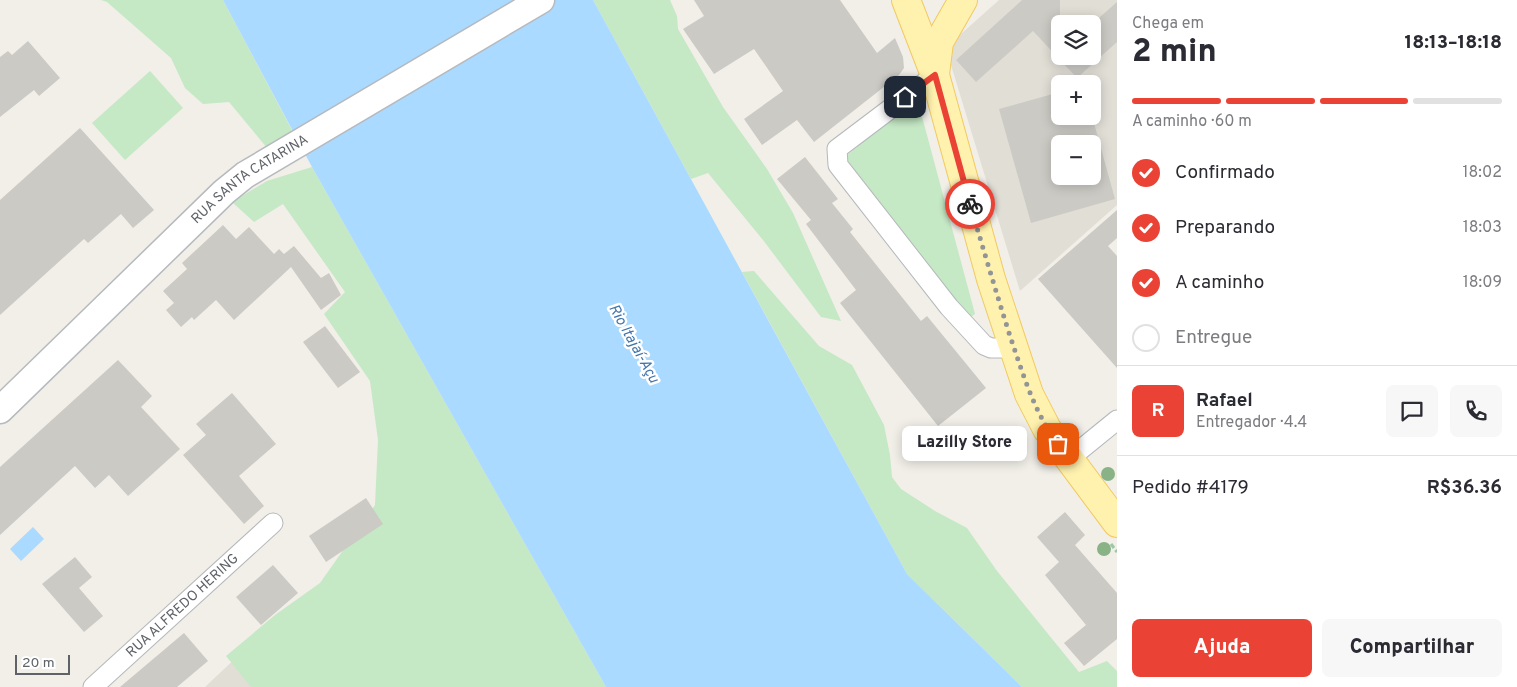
<!DOCTYPE html>
<html lang="pt">
<meta charset="utf-8">
<style>
body{margin:0;font-family:Overpass,sans-serif;background:#f7f7f7;color:#2b2b33;height:100vh;display:flex;flex-direction:column;font-size:19px;white-space:nowrap}
*{box-sizing:border-box;margin:0}
p{font-size:16px;color:#7c7c81}
.icon{flex:none;width:28px;height:28px;fill:none;stroke:currentColor;stroke-width:2;stroke-linecap:round;stroke-linejoin:round}
.map{position:relative;flex:1;overflow:hidden}
.drawer{display:flex;flex-direction:column;background:#fff;width:400px}
.drawer>*{flex:none}
.tools{position:absolute;left:1051px;top:15px;display:grid;gap:10px}
.tools a{display:grid;place-items:center;width:50px;height:50px;border-radius:8px;background:#fff;box-shadow:0 2px 12px #0003;font-size:25px}
.scale{position:absolute;left:15px;bottom:12px;width:55px;box-sizing:border-box;padding-left:5px;border:2px solid #5f6368;border-top:0;font-size:14px;line-height:18px;white-space:nowrap;color:#5f6368;-webkit-text-stroke:4px #fff;paint-order:stroke}
.pin{position:absolute;display:grid;place-items:center;width:42px;height:42px;color:#fff;margin:-21px;border-radius:10px;box-shadow:0 2px 8px #0006}
.courier{position:absolute;display:grid;place-items:center;width:50px;height:50px;margin:-25px;border:4px solid #ea4335;border-radius:50%;background:#fff;color:#222;box-shadow:0 1px 6px #0007}
.bubble{position:absolute;height:35px;border-radius:8px;background:#fff;box-shadow:0 2px 12px #0003;font-size:16px;font-weight:800;line-height:35px;text-align:center}
.head em{font-style:normal;font-weight:800}
.head div{display:flex;flex-direction:column-reverse}
.head{display:flex;align-items:center;justify-content:space-between;height:85px;padding:0 15px}
h1{font-size:32px;font-weight:800;line-height:38px}
.bar{display:grid;grid-template-columns:repeat(4,1fr);gap:8px 5px;align-content:center;height:60px;padding:0 15px}
.bar i{height:6px;border-radius:4px;background:#e1e1e2}
.bar .selected{background:#ea4335}
.bar p{grid-column:span 4}
.line{display:flex;align-items:center;gap:12px;padding:0 15px;border-top:1px solid #e1e1e2}
.line div{flex:1}
.round{display:grid;place-items:center;flex:none;width:52px;height:52px;border-radius:8px;background:#f7f7f7}
ol{padding:0 15px;list-style:none}
li{display:flex;align-items:center;gap:15px;height:55px}
li p{margin-inline-start:auto}
li .icon{padding:5px;border-radius:50%;background:#ea4335;color:#fff;stroke-width:4}
li:last-child{color:#7c7c81}
li i{width:28px;height:28px;border:2px solid #e1e1e2;border-radius:50%}
.button{display:flex;gap:10px;margin-top:auto;padding:10px 15px}
.button a{flex:1;height:58px;border-radius:8px;background:#ea4335;color:#fff;font-size:20px;font-weight:800;line-height:58px;text-align:center}
.button a+a{background:#f7f7f7;color:#2b2b33}
main{display:flex;flex:1;min-height:0}
.map>svg:first-child{display:block}
.education{fill:#e1ded6;fill-rule:evenodd}
.green{fill:#c5e8c5}
.water{fill:#aadaff}
.building{fill:#cccac5;fill-rule:evenodd}
.lines{fill:none;stroke-linecap:round;stroke-linejoin:round}
.minor-casing{stroke:#b5b8bc;stroke-width:21}
.secondary-casing{stroke:#b6babf;stroke-width:29}
.primary-casing{stroke:#f2c960;stroke-width:30}
.path{stroke:#9cc7a9;stroke-width:3;stroke-dasharray:5 2.5;stroke-linecap:butt}
.minor{stroke:#fff;stroke-width:19}
.secondary{stroke:#fff;stroke-width:26}
.primary{stroke:#fff2af;stroke-width:28}
.tree{fill:#89b387}
.done{stroke:#929495;stroke-width:5;stroke-dasharray:0 9}
.route{stroke:#ea4335;stroke-width:6}
.labels{text-anchor:middle;dominant-baseline:central;stroke-width:5;stroke-linejoin:round;paint-order:stroke}
.street-label{font-size:14px;fill:#5f6368;stroke:#fff}
.water-label{font-size:15px;font-style:italic;fill:#4174aa;stroke:#fff}
</style>
<main>
<div class="map">
<svg width="1117" height="687" viewBox="0 0 1117 687">
<rect width="100%" height="100%" fill="#f1efe8"/>
<g class="education">
<path d="M 999,0 L 1117,0 L 1117,205 L 1020,291 L 951,65 L 948,50 L 952,42 ZM 1060,24 L 1092,24 L 1092,56 L 1060,56 ZM 1060,84 L 1092,84 L 1092,116 L 1060,116 ZM 1060,144 L 1092,144 L 1092,176 L 1060,176 Z"/>
<path d="M 255,640 L 283,687 L 205,687 Z"/>
</g>
<g class="green">
<path d="M 101,0 L 223,0 L 294,134 L 268,149 L 229,102 L 203,104 L 185,88 L 171,58 L 107,2 Z"/>
<path d="M 593,0 L 670,0 L 677,16 L 678,29 L 723,107 L 767,169 L 793,213 L 841,321 L 821,317 L 763,240 L 708,173 L 691,179 Z"/>
<path d="M 150,71 L 183,108 L 125,160 L 92,123 Z"/>
<path d="M 917,98 L 975,314 L 969,318 L 845,157 Z"/>
<path d="M 312,167 L 606,687 L 251,687 L 226,656 L 275,615 L 320,583 L 375,505 L 378,440 L 370,381 L 324,314 L 345,292 L 283,204 L 254,222 L 232,202 L 267,181 Z"/>
<path d="M 754,271 L 819,346 L 852,365 L 884,425 L 890,455 L 892,477 L 901,489 L 935,511 L 967,528 L 997,571 L 1079,672 L 1107,661 L 1117,671 L 1117,687 L 1022,687 L 907,574 L 742,272 Z"/>
</g>
<g class="water">
<path d="M 223,0 L 593,0 L 907,574 L 1022,687 L 606,687 L 312,167 Z"/>
<path d="M 33,527 L 44,539 L 21,561 L 10,549 Z"/>
</g>
<g class="building">
<path d="M 694,0 L 840,0 L 877,53 L 895,38 L 903,57 L 904,68 L 899,75 L 814,142 L 797,120 L 762,145 L 744,119 L 783,91 L 754,49 L 714,74 L 683,29 L 704,16 Z"/>
<path d="M 1022,0 L 1060,0 L 1060,56 L 1092,56 L 1092,24 L 1117,2 L 1117,42 L 1077,78 L 1033,31 L 976,82 L 956,60 Z"/>
<path d="M 28,41 L 60,78 L 39,96 L 34,90 L 0,117 L 0,57 L 8,51 L 12,55 Z"/>
<path d="M 1060,92 L 1060,116 L 1092,116 L 1115,199 L 1031,223 L 999,109 ZM 1060,144 L 1092,144 L 1092,176 L 1060,176 Z"/>
<path d="M 80,128 L 154,210 L 133,228 L 121,214 L 88,243 L 84,239 L 0,315 L 0,200 Z"/>
<path d="M 805,157 L 838,199 L 832,203 L 853,229 L 850,232 L 921,321 L 927,316 L 986,388 L 938,426 L 840,303 L 856,290 L 806,224 L 811,220 L 777,179 Z"/>
<path d="M 1117,210 L 1117,238 L 1108,246 L 1117,256 L 1117,368 L 1038,279 Z"/>
<path d="M 223,225 L 236,239 L 249,227 L 274,254 L 279,249 L 284,254 L 294,246 L 321,278 L 329,273 L 341,295 L 321,310 L 291,267 L 234,320 L 216,300 L 194,320 L 192,317 L 181,327 L 166,310 L 174,303 L 163,291 L 187,269 L 182,263 Z"/>
<path d="M 325,326 L 360,372 L 338,388 L 303,342 Z"/>
<path d="M 118,360 L 152,396 L 141,407 L 180,449 L 128,496 L 109,475 L 95,488 L 75,466 L 0,535 L 0,467 Z"/>
<path d="M 232,393 L 276,444 L 239,476 L 264,506 L 244,524 L 183,455 L 206,435 L 196,424 Z"/>
<path d="M 366,498 L 383,524 L 326,562 L 309,536 Z"/>
<path d="M 1065,512 L 1085,535 L 1075,545 L 1117,593 L 1117,639 L 1084,666 L 1064,643 L 1086,625 L 1045,575 L 1059,562 L 1037,537 Z"/>
<path d="M 75,557 L 92,577 L 79,588 L 103,616 L 84,632 L 42,584 Z"/>
<path d="M 273,565 L 298,593 L 261,625 L 236,597 Z"/>
<path d="M 184,633 L 208,661 L 177,687 L 120,687 Z"/>
</g>
<g class="lines">
<defs>
<g id="minor">
<path d="M 935,75 L 837,149 L 838,165 L 949,307 L 984,345 L 991,348 L 1014,348"/>
<path d="M 1069,459 L 1117,420"/>
<path id="s1" d="M 93,687 L 273,523"/>
</g>
<g id="secondary">
<path id="s2" d="M 0,410 L 224,192 L 245,175 L 541,0"/>
</g>
<g id="primary">
<path d="M 906,0 L 935,75 L 991,279 L 1029,394 L 1047,429 L 1117,523"/>
<path d="M 935,74 L 939,42 L 963,0"/>
</g>
</defs>
<use href="#minor" class="minor-casing"/>
<use href="#secondary" class="secondary-casing"/>
<use href="#primary" class="primary-casing"/>
<path class="path" d="M 1111,544 L 1117,552"/>
<use href="#minor" class="minor"/>
<use href="#secondary" class="secondary"/>
<use href="#primary" class="primary"/>
</g>
<g class="tree">
<circle cx="1108" cy="474" r="7"/>
<circle cx="1104" cy="549" r="7"/>
</g>
<g class="lines">
<path class="done" d="M 970,204 C 983,248 996,292 1010,336 C 1023,374 1034,412 1058,444"/>
<path class="route" d="M 905,97 L 935,75 L 970,204"/>
</g>
<g class="labels">
<g class="street-label">
<text stroke="none"><textPath href="#s2" startOffset="341">RUA SANTA CATARINA</textPath></text>
<text stroke="none"><textPath href="#s1" startOffset="121">RUA ALFREDO HERING</textPath></text>
</g>
<g class="water-label">
<text transform="translate(633 344) rotate(61)">Rio Itajaí-Açu</text>
</g>
</g>
</svg>
<div class="tools">
<a><svg class="icon" aria-label="layers" viewBox="0 0 24 24"><path d="M12 4l9 5-9 5-9-5zM3 14l9 5 9-5"/></svg></a>
<a>+</a>
<a>−</a>
</div>
<div class="scale">20 m</div>
<div class="pin" style="left:1058px;top:444px;background:#ea580c"><svg class="icon" aria-label="bag" viewBox="0 0 24 24"><path d="M5 8h14l-1 12H6zM9 8a3 3 0 0 1 6 0"/></svg></div>
<div class="pin" style="left:905px;top:97px;background:#1f2937"><svg class="icon" aria-label="home" viewBox="0 0 24 24"><path d="M3 11l9-7 9 7M6 9v11h12V9"/></svg></div>
<div class="courier" style="left:970px;top:204px"><svg class="icon" aria-label="bike" viewBox="0 0 24 24"><circle cx="6" cy="16" r="4"/><circle cx="18" cy="16" r="4"/><path d="M6 16l4-8h5l3 8M10 8l3 8H6M13 5h3"/></svg></div>
<div class="bubble" style="left:902px;top:426px;width:125px">Lazilly Store</div>
</div>
<section class="drawer">
<div class="head"><div><h1>2 min</h1><p>Chega em</p></div><em>18:13–18:18</em></div>
<div class="bar"><i class="selected"></i><i class="selected"></i><i class="selected"></i><i></i><p>A caminho · 60 m</p></div>
<ol>
<li><svg class="icon" aria-label="check" viewBox="0 0 24 24"><path d="M5 12l5 5 9-10"/></svg>Confirmado<p>18:02</p></li>
<li><svg class="icon" aria-label="check" viewBox="0 0 24 24"><path d="M5 12l5 5 9-10"/></svg>Preparando<p>18:03</p></li>
<li><svg class="icon" aria-label="check" viewBox="0 0 24 24"><path d="M5 12l5 5 9-10"/></svg>A caminho<p>18:09</p></li>
<li><i></i>Entregue</li>
</ol>
<div class="line" style="height:90px"><b class="round" style="background:#ea4335;color:#fff">R</b><div><b>Rafael</b><p>Entregador · 4.4</p></div><a class="round"><svg class="icon" aria-label="chat" viewBox="0 0 24 24"><path d="M4 5h16v11H9l-5 4z"/></svg></a><a class="round"><svg class="icon" aria-label="phone" viewBox="0 0 24 24"><path d="M5 4h4l2 5-3 2q2 4 5 5l2-3 5 2v4C11 20 4 13 5 4z"/></svg></a></div>
<div class="line" style="height:65px"><div>Pedido #4179</div><b>R$36.36</b></div>
<div class="button"><a>Ajuda</a><a>Compartilhar</a></div>
</section>
</main>
